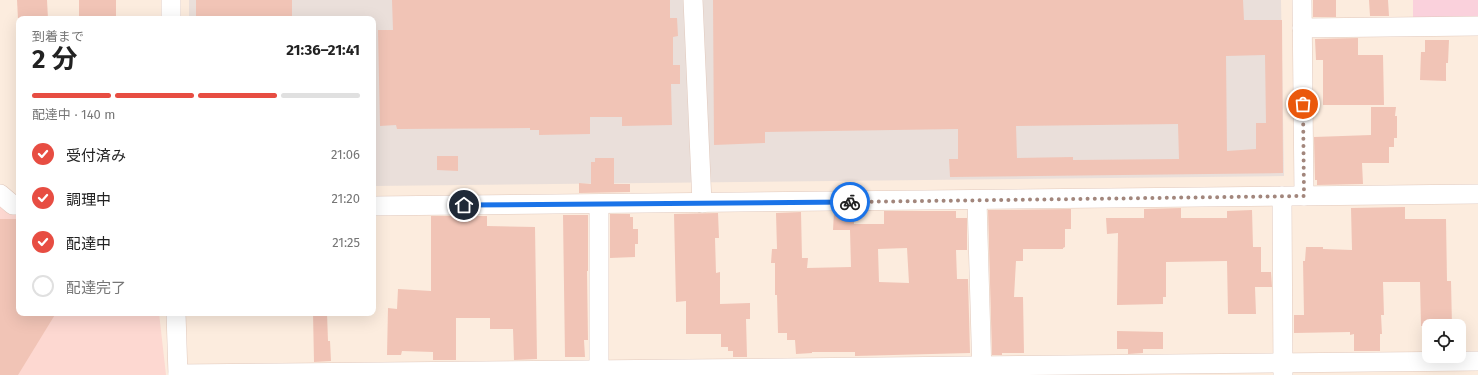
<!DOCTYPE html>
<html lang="ja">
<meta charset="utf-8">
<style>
body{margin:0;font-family:"Fira Sans","Noto Sans JP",sans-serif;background:#f2f2f2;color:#222;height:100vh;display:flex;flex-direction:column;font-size:15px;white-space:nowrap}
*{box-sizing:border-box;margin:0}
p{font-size:13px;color:#767676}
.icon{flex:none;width:22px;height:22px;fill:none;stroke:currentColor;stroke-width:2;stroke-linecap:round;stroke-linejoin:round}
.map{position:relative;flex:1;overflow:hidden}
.sheet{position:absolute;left:16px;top:16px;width:360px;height:300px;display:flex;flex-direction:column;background:#fff;border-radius:8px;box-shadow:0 4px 16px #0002}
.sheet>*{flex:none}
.buttons{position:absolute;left:1422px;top:319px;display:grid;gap:8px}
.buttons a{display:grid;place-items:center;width:44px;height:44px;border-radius:8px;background:#fff;box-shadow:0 4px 16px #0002;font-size:20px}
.pin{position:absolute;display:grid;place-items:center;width:34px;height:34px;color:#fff;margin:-17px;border:2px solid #fff;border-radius:50%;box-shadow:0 1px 4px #0007}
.courier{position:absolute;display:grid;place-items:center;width:40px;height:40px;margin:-20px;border:3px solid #1a73e8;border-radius:50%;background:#fff;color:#222;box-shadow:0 1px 5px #0007}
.overview em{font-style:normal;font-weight:700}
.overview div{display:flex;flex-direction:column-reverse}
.overview{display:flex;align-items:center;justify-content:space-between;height:68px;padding:0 16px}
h1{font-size:26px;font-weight:700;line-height:30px}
.bar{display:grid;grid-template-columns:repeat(4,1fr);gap:6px 4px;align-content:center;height:48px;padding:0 16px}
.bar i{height:5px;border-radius:3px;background:#e0e0e0}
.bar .on{background:#e74d42}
.bar p{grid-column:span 4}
ol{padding:0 16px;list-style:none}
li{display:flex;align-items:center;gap:12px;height:44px}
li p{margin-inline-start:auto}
li .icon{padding:4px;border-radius:50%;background:#e74d42;color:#fff;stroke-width:4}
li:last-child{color:#767676}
li i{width:22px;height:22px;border:2px solid #e0e0e0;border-radius:50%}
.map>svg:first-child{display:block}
.commercial{fill:#fdd8d1}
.industrial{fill:#eadfda}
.medical{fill:#fad1dc}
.building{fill:#f1c4b6;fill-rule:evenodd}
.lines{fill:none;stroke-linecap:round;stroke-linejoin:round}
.minor-casing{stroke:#e1c9bd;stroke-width:20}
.minor{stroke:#fff;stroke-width:19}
.done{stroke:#a2867c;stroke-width:4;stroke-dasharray:0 7.2}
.route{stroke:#1a73e8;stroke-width:5}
</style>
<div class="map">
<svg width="1478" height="375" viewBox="0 0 1478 375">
<rect width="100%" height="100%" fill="#fcecde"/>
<path class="commercial" d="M 0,194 L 19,206 L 19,313 L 159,313 L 166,375 L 0,375 Z"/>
<path class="industrial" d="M 189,0 L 1281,0 L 1284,176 L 373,186 L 373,19 L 189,19 Z"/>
<path class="medical" d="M 1413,0 L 1478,0 L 1478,19 L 1413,18 Z"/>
<g class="building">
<path d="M 17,0 L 47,0 L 48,19 L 18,19 Z"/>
<rect x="79" y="0" width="37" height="19"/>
<rect x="196" y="0" width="96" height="19"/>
<path d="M 392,0 L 670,0 L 670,18 L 677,18 L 678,36 L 673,37 L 673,65 L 680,65 L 680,84 L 671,84 L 672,125 L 622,126 L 622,117 L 590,117 L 590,134 L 539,135 L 539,130 L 530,130 L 530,128 L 397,129 L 396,125 L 380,126 L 378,30 L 393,30 Z"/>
<path d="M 713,0 L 1243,0 L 1244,20 L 1282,20 L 1283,173 L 950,177 L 949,159 L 958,159 L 958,129 L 765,132 L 765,143 L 714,145 ZM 1265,55 L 1266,123 L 1256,123 L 1256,149 L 1227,151 L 1226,56 ZM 1178,124 L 1179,159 L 1073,160 L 1073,157 L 1017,158 L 1016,126 Z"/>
<rect x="1313" y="0" width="23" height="17"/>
<path d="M 1369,0 L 1388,0 L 1389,16 L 1370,16 Z"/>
<path d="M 1358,38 L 1358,55 L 1383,55 L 1384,105 L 1323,105 L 1323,60 L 1316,60 L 1315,39 Z"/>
<path d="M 1425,40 L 1449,40 L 1448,63 L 1446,63 L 1446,81 L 1420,80 L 1421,52 L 1425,52 Z"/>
<path d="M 1371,107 L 1396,107 L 1395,116 L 1397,116 L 1397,138 L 1394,138 L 1394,147 L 1389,147 L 1389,163 L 1362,163 L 1363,184 L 1317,185 L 1317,180 L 1315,180 L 1314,137 L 1371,135 Z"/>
<path d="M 437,156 L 458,156 L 458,171 L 437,170 Z"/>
<path d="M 595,158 L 614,158 L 614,184 L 630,184 L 630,192 L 579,193 L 579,183 L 591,184 L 591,162 L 595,162 Z"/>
<path d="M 1405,207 L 1405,219 L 1446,219 L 1447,281 L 1451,281 L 1452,326 L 1421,326 L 1420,282 L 1383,282 L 1384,315 L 1381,315 L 1382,334 L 1380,334 L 1380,351 L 1354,351 L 1354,334 L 1350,335 L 1350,332 L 1294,333 L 1294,315 L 1304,315 L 1303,261 L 1305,261 L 1306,247 L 1323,247 L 1323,249 L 1352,250 L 1351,208 Z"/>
<path d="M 1181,208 L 1181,218 L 1227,218 L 1227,211 L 1252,210 L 1253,247 L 1261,247 L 1261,272 L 1271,272 L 1272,287 L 1255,287 L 1256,314 L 1228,314 L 1227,261 L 1166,262 L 1166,297 L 1163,297 L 1163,304 L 1117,305 L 1118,233 L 1107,234 L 1106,218 L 1144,218 L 1144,209 Z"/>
<path d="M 1071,209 L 1071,229 L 1065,229 L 1065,247 L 1063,248 L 1063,249 L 1023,249 L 1023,261 L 1016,261 L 1014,297 L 1023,297 L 1024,353 L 1002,353 L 1002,355 L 992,355 L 988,210 Z"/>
<path d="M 884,211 L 956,211 L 956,218 L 967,218 L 967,250 L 956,250 L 957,279 L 968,279 L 970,353 L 855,356 L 855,352 L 812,352 L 812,353 L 796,354 L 795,340 L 787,340 L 787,333 L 778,333 L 777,295 L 775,295 L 775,263 L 771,263 L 772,249 L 777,249 L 776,213 L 801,212 L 802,258 L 808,258 L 807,268 L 851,267 L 850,230 L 833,230 L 834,212 L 850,212 L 850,214 L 854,214 L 854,224 L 884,224 ZM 907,248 L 909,283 L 879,282 L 878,249 Z"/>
<path d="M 718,213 L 719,238 L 715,238 L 716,273 L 720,272 L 720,304 L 750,303 L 750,319 L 746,319 L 747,357 L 733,357 L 733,351 L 728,351 L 728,347 L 721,347 L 721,334 L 686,334 L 686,301 L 676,302 L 674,214 Z"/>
<path d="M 610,214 L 630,214 L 630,217 L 633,217 L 633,229 L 638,229 L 638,244 L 635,244 L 635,257 L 610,258 Z"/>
<path d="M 563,215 L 588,215 L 588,271 L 587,271 L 588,340 L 584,340 L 585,357 L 565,357 Z"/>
<path d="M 431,216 L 487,216 L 487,226 L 535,227 L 537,359 L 514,360 L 513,329 L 490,329 L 490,318 L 456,318 L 456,360 L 433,360 L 433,352 L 402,351 L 401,355 L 387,355 L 388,308 L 397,309 L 398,289 L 431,291 Z"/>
<path d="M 0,219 L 19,219 L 19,313 L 56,313 L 18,375 L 0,375 Z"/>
<path d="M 313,313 L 327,313 L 328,341 L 330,341 L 331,361 L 314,362 Z"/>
<path d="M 1117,331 L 1163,332 L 1163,349 L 1143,349 L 1143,353 L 1128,354 L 1128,349 L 1117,349 Z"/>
</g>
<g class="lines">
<defs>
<g id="minor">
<path d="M 171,0 L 171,19"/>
<path d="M 693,0 L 702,203"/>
<path d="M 1302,0 L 1304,196"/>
<path d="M 1302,28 L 1478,26"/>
<path d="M 0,194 L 13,205 L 19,205"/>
<path d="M 1282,196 L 1283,375"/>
<path d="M 977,200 L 982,375"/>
<path d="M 373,206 L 1478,194"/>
<path d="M 176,313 L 178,375"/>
<path d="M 178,374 L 1478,361"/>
<path d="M 599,375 L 599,204"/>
</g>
</defs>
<use href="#minor" class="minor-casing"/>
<use href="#minor" class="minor"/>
</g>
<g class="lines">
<path class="done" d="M 850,202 L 1304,196 L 1303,104"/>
<path class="route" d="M 464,205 L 850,202"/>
</g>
</svg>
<div class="buttons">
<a><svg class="icon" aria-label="locate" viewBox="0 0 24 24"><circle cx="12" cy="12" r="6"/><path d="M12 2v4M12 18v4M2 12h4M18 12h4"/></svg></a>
</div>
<div class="pin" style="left:1303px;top:104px;background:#ea580c"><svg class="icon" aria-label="bag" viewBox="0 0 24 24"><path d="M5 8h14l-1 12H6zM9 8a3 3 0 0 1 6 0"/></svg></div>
<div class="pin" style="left:464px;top:205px;background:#1f2937"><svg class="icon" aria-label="home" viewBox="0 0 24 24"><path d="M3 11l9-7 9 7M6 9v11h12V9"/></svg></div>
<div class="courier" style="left:850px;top:202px"><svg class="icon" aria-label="bike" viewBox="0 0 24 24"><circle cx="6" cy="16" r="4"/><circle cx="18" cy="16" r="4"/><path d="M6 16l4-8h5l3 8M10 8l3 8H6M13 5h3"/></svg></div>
<section class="sheet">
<div class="overview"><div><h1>2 分</h1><p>到着まで</p></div><em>21:36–21:41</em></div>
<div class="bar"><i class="on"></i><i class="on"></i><i class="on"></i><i></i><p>配達中 · 140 m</p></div>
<ol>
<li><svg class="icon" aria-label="check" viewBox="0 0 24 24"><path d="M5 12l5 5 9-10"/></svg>受付済み<p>21:06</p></li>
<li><svg class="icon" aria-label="check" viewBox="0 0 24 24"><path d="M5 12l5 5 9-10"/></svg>調理中<p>21:20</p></li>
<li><svg class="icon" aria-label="check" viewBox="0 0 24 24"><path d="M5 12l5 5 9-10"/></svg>配達中<p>21:25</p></li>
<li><i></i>配達完了</li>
</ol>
</section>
</div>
